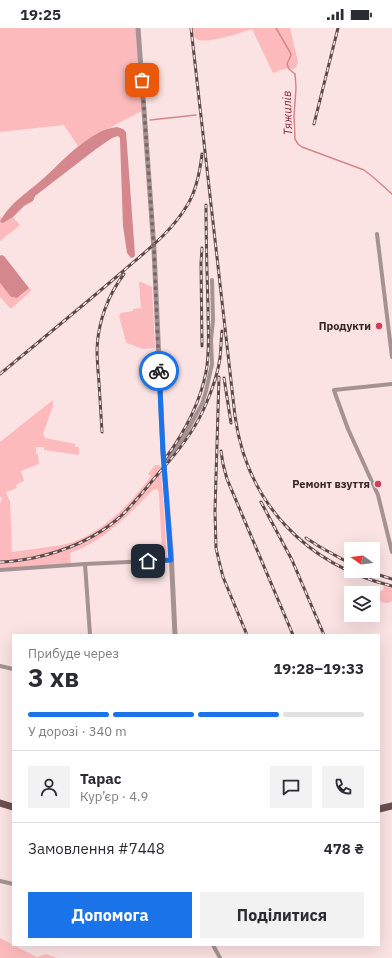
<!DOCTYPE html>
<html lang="uk">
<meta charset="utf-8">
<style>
body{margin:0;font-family:"IBM Plex Sans",sans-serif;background:#f2f2f3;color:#2b2b33;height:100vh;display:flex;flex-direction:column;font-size:15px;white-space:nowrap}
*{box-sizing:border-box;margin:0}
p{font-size:13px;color:#7c7c81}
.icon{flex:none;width:22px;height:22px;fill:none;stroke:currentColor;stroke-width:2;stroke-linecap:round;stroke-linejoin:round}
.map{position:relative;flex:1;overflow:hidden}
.panel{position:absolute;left:12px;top:606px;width:368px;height:312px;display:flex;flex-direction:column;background:#fff;border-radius:0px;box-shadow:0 4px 16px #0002}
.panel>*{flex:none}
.needle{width:26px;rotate:285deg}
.fabs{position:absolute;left:344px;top:514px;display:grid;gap:8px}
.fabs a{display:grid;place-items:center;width:36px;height:36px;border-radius:0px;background:#fff;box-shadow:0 4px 16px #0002;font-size:20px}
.pin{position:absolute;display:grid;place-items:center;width:34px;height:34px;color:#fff;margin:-17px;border-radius:8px;box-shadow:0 2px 6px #0006}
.courier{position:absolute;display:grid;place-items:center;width:40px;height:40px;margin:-20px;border:3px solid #1a73e8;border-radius:50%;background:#fff;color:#222;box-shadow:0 1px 5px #0007}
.summary em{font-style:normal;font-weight:800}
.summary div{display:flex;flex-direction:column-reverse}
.summary{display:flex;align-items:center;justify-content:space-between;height:68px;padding:0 16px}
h1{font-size:26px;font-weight:800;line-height:30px}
.bar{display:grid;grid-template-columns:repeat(4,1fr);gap:6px 4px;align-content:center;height:48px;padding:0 16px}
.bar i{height:5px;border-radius:3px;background:#e1e1e2}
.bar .active{background:#1a73e8}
.bar p{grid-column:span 4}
.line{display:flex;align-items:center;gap:10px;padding:0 16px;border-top:1px solid #e1e1e2}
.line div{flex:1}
.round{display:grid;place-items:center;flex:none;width:42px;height:42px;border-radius:0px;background:#f2f2f3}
.cta{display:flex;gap:8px;margin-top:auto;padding:8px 16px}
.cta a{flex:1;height:46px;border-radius:0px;background:#1a73e8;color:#fff;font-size:16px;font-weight:800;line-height:46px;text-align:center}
.cta a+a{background:#f2f2f3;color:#2b2b33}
.status{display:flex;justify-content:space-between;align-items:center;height:28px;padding:0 20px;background:#fff;direction:ltr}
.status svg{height:11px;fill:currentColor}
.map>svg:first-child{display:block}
.green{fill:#fdbabd}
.water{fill:#d4878c}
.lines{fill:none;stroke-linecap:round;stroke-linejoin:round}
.stream{stroke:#d4878c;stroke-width:1.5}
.minor{stroke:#a59394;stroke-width:4}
.tertiary{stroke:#a59394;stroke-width:5}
.primary{stroke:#6b4e50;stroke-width:7}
.rail-casing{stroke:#5b4a4a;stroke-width:3}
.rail{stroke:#fbe2e3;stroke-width:1.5;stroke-dasharray:4.5;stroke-linecap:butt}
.done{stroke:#7a6868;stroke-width:4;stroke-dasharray:0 7.2}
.route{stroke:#1a73e8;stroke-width:5}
.poi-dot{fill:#d04058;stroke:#fbe2e3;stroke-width:1.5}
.labels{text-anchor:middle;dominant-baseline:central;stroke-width:3;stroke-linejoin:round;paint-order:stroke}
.poi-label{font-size:11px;font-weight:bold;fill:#352626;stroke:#fbe2e3;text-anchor:end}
.water-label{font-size:12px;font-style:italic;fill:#882c3a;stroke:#fbe2e3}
</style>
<div class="status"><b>19:25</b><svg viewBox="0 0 49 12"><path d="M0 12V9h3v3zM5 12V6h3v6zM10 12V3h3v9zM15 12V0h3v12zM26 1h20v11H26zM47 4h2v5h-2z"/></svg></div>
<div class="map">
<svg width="392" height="930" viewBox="0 0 392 930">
<rect width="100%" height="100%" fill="#fbe2e3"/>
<g class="green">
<path d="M 0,0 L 138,0 L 144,82 L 92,109 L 78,118 L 64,97 L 0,104 Z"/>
<path d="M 191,0 L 290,0 L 298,34 C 296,44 291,40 284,41 C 280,42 277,44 273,45 L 252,1 C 241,5 210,15 199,12 C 196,11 194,8 192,6 Z"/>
<path d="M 0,189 L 3,190 L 1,194 L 3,195 L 13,189 L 20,197 L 0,213 Z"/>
<path d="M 139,254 L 141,254 L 152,259 L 155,320 L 143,321 L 127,315 L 126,314 L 119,288 L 121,285 L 133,283 L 133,281 L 141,280 Z"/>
<path d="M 0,255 L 11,269 C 18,272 25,265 29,260 L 31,262 L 30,264 L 12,280 L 10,280 L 0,269 Z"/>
<path d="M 53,372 L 53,378 L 43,406 L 45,410 L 75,416 L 75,419 L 79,419 L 79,427 L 44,422 L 44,419 L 36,419 L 36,426 L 38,426 L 39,436 L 21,443 L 24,453 L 16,457 L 17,460 L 6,464 L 9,472 L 10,472 L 12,524 C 27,522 41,520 55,518 C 61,517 67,516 73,514 C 104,503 132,474 151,448 L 148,446 L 155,437 L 159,437 L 161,439 L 167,530 L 158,531 L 161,527 L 162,524 L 159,466 L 158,461 L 153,462 C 129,486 103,514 70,525 L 71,538 L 0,542 L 0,476 L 2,470 L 0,469 L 0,414 Z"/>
<path d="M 384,558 L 392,560 L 392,573 L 388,575 L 381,574 L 377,565 L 383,562 Z"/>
<path d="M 0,910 L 21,921 L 37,929 L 46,926 L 57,930 L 0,930 Z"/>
</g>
<g class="water">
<path d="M 117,99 L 123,101 L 126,104 L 135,227 L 134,229 L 131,230 L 127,225 L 123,198 L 120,112 L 120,110 L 118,108 L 112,110 L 96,121 L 35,168 L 33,173 L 24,178 L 13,189 L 3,195 L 0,194 C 9,175 30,163 45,149 C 58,137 70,124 84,114 C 94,107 105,100 117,99 Z"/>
<path d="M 1,227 L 4,228 L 29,260 L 27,262 L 17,270 L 11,269 L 0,255 L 0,228 Z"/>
</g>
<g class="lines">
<g class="stream">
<path d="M 276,0 L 290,24 L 291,27 L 287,36 L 289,41 L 295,46 L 296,60 L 294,88 L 295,111 L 298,116 L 302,119 L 364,142 L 373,149 L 392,166"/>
<path d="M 150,92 L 196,87"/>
</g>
<g class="minor">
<path d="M 377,206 L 392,329"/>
<path d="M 392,356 L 334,362 L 336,368 L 348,401 L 378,467 L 392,524"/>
<path d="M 164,435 L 185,407 L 202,376 L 206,363 L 212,336 L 211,312 L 213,292 L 212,252"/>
<path d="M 85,536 L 90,607"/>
<path d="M 0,542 L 85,536 L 171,532"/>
<path d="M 0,638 L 13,641"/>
<path d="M 0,853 L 13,856"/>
<path d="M 213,917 L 220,930"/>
</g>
<path class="tertiary" d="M 138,0 L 154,221 L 163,424 L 171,523 L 175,607"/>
<g class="primary">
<path d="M 0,775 L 13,779"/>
<path d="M 379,781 L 392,778"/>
</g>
<defs>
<g id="rail">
<path d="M 191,0 L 235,388 C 247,476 307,537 392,558"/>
<path d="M 314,96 L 338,0"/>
<path d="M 202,220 L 201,235 L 202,318"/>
<path d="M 0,346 C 40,313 81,279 121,245 C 146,223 171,205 188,176 C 197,161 200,143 202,126"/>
<path d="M 219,349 L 215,483 L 216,520 L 219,533 L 223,549 L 247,607"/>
<path d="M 224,350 L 231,395"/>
<path d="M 102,404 C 101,388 100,371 99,355 C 98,343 97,332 97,321 C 98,294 108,267 124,246"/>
<path d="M 221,423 L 223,436 L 227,451 L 293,607"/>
<path d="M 165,431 C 184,405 200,375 206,344 C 210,324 208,300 208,280 C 207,246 206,211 206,177"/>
<path d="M 261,474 L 292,532 L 324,607"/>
<path d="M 306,510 L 320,519 L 351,536"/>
<path d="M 0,534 C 11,534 22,532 33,530 C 66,523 95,511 120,489 C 136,474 149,456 164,439 C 181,420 196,400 206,376 C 212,362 218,345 220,330 C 221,321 221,312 222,303"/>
<path d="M 367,543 L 392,551"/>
</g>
</defs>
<use href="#rail" class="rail-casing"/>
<use href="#rail" class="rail"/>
</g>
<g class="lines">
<path class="done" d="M 142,52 L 154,222 L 159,343"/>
<path class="route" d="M 148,533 L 171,532 L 163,424 L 159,343"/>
</g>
<g class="poi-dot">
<circle cx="379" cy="298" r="4"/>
<circle cx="378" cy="456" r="4"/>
</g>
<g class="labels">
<g class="poi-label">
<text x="371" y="298">Продукти</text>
<text x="370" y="456">Ремонт взуття</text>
</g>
<g class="water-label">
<text transform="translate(287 85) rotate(-92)">Тяжилів</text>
</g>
</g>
</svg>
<div class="fabs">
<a><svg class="needle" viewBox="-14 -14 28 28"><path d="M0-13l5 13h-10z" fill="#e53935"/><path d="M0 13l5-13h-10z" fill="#7c7c81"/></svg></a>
<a><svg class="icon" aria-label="layers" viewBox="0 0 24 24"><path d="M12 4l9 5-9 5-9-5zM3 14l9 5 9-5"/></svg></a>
</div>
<div class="pin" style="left:142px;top:52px;background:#ea580c"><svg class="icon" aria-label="bag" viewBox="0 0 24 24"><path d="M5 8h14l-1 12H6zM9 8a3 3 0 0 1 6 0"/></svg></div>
<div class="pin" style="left:148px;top:533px;background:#1f2937"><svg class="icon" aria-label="home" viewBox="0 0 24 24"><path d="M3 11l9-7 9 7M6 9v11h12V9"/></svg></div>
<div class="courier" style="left:159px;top:343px"><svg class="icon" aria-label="bike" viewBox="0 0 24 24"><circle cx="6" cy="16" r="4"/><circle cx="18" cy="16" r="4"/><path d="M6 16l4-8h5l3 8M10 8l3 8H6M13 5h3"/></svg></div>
<section class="panel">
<div class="summary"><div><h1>3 хв</h1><p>Прибуде через</p></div><em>19:28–19:33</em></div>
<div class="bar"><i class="active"></i><i class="active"></i><i class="active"></i><i></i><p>У дорозі · 340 m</p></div>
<div class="line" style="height:72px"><a class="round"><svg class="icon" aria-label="person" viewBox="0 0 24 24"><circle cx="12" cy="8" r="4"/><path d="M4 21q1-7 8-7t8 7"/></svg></a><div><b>Тарас</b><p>Кур’єр · 4.9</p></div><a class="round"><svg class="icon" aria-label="chat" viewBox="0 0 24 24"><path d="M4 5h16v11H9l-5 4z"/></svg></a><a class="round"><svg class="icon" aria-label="phone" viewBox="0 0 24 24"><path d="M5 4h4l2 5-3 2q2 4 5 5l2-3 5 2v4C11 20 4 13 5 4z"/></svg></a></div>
<div class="line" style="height:52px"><div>Замовлення #7448</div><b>478 ₴</b></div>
<div class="cta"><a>Допомога</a><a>Поділитися</a></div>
</section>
</div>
